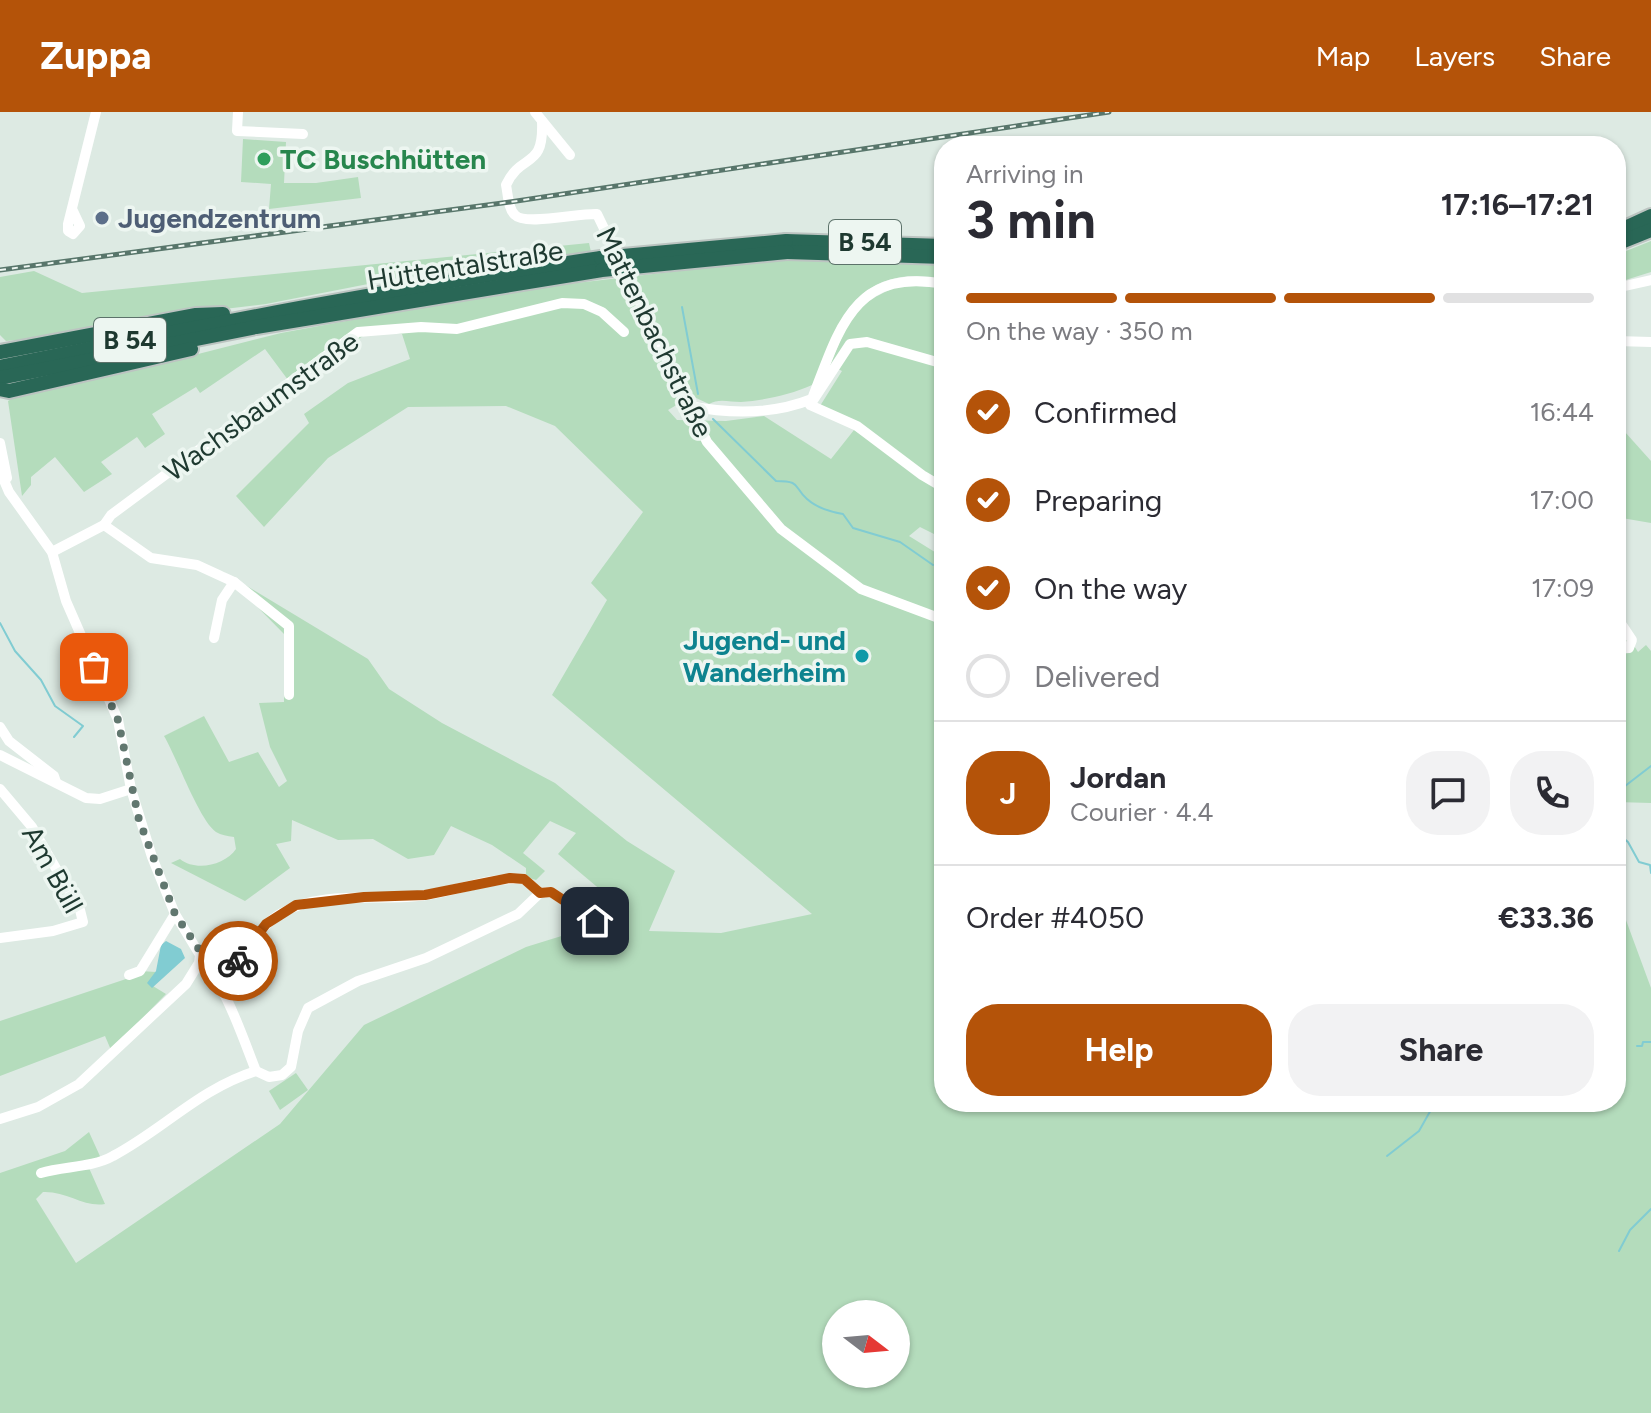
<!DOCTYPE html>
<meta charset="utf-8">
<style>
body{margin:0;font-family:Figtree,sans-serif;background:#f2f2f3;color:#2b2b33;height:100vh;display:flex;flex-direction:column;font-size:30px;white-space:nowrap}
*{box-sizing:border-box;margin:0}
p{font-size:26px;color:#7c7c81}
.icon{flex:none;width:44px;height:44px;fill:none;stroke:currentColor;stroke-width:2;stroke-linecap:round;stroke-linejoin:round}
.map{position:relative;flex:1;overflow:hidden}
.side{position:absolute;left:934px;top:24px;width:692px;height:976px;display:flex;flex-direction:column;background:#fff;border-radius:32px;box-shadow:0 2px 6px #0004}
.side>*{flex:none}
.needle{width:52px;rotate:106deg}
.buttons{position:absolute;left:822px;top:1188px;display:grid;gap:16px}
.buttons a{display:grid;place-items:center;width:88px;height:88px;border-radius:50%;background:#fff;box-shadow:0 2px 6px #0004;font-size:40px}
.pin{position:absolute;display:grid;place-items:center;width:68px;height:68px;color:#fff;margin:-34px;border-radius:16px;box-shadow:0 4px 12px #0006}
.courier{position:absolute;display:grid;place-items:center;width:80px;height:80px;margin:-40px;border:6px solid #b45309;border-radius:50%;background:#fff;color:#222;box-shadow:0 2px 10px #0007}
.headline em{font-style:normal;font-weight:700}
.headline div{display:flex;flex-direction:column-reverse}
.headline{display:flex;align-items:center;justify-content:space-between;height:136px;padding:0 32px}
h1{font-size:52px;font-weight:700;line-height:60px}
.bar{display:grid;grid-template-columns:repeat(4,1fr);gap:12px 8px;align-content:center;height:96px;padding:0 32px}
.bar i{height:10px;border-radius:6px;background:#e1e1e2}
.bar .on{background:#b45309}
.bar p{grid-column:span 4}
.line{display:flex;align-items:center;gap:20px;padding:0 32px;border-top:2px solid #e1e1e2}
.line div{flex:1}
.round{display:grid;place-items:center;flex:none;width:84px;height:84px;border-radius:32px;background:#f2f2f3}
ol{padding:0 32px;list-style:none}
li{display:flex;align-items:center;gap:24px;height:88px}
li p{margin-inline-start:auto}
li .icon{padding:8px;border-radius:50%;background:#b45309;color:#fff;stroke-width:4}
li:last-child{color:#7c7c81}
li i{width:44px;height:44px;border:4px solid #e1e1e2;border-radius:50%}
.primary-button{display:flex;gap:16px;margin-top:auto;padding:16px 32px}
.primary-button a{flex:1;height:92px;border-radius:32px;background:#b45309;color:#fff;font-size:32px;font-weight:700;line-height:92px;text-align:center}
.primary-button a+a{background:#f2f2f3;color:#2b2b33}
header{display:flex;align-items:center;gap:48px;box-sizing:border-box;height:112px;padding:0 40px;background:#b45309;color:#fff}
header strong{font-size:38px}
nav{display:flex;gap:44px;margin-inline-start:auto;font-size:28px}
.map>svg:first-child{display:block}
.green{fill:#b4dcbc;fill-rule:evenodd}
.water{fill:#81ccd2}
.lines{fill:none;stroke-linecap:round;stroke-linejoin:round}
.stream{stroke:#81ccd2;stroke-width:2}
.highway-casing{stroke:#bcc4c1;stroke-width:18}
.minor{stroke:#fff;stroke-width:10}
.highway{stroke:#296756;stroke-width:14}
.rail-casing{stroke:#58766b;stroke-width:5}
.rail{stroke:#edf6f1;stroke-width:2;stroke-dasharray:6;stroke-linecap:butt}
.highway-bridge-casing{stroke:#bcc4c1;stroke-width:18;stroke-linecap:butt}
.highway-bridge{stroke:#296756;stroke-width:14}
.done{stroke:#61776f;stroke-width:8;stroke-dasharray:0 14.4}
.route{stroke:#b45309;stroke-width:10}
.leisure-dot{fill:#2e9e5b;stroke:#edf6f1;stroke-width:3}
.service-dot{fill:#5c6f8a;stroke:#edf6f1;stroke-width:3}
.culture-dot{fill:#0f9aa8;stroke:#edf6f1;stroke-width:3}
.labels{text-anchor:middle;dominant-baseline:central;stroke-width:7;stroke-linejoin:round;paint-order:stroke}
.shield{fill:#edf6f1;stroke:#5c726a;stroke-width:2}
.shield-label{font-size:26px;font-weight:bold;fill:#1e3930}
.leisure-label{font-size:28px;font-weight:bold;fill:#27864d;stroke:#edf6f1;text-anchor:start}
.service-label{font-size:28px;font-weight:bold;fill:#4e5e75;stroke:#edf6f1;text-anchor:start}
.street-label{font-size:28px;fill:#1e3930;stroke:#edf6f1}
.culture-label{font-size:28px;font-weight:bold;fill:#0d838f;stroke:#edf6f1;text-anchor:end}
</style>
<header>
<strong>Zuppa</strong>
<nav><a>Map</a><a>Layers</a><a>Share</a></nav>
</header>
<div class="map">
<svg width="1651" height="1301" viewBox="0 0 1651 1301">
<rect width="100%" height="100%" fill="#ddeae3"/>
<g class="green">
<path d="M 243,27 L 286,30 L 284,71 L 316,71 L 358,65 L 361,86 L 269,97 L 271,72 L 241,70 Z"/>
<path d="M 1651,129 L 1651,160 L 1616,171 L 1616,143 Z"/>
<path d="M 589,131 L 591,140 L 414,163 L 266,192 L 165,204 L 52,225 L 6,229 L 0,223 L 0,165 L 34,159 L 82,181 Z"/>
<path d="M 781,147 L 878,148 L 944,154 L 944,167 C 889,156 853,175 832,228 C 826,243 822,260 812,273 C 790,283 765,288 741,290 C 729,290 719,286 709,292 L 692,284 L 668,298 L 677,308 L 726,309 L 764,304 L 831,347 L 854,318 L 944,376 L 944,427 L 920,415 L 909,424 L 938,442 L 944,452 L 940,463 L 944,467 L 944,990 L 1616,990 L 1616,781 L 1651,876 L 1651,1301 L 0,1301 L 0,1061 L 65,1039 L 89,1020 L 104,1053 L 89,1056 L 105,1092 C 85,1096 67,1079 43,1080 L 36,1087 L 76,1151 L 280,1012 L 364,913 L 526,835 L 584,817 L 586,808 L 596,806 L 615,790 L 558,742 L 576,721 L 550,709 L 523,741 L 545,759 L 536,768 L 526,765 L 526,756 L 492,733 L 451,714 L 434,743 L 408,747 L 373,727 L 338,728 L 292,708 L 291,729 L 276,732 L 290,756 L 245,789 L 171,751 L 180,747 C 196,760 225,753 236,737 L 234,725 C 227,724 221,723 216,720 C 199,708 177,646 164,624 L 204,604 L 229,650 L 258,640 L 279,675 L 287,669 L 270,635 L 259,591 L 284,590 L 284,522 L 222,459 L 368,547 L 389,577 L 442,611 L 555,671 L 627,729 L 675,759 L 649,819 L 721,821 L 812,802 L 552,583 L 607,488 L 591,471 L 643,400 L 555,314 L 506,294 L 408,295 L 328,346 L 264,415 L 236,384 L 309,311 L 304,302 L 348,271 L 410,247 L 402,222 L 369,220 L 291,272 L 265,237 L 200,281 L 196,275 L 152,302 L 165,322 L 145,336 L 137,325 L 101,350 L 112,362 L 84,380 L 55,345 L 31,365 L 31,373 L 22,384 L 8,289 L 22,281 L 155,253 L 281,221 L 406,198 L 551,174 ZM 836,1202 L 896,1202 L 896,1262 L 836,1262 Z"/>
<path d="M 902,173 L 944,176 L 944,373 L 820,294 L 842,259 L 830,253 C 850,207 853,191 902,173 Z"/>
<path d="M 1616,310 L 1651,349 L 1651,411 L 1616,405 Z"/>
<path d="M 1616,505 L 1638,540 L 1646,533 L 1651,539 L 1651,691 L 1616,690 Z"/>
<path d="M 140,859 L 156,860 L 148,871 L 166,882 L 111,938 L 105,924 L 0,964 L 0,909 L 129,866 Z"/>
<path d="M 296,961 L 308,978 L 280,998 L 269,979 Z"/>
</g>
<path class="water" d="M 166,829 L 181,837 L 185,846 L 152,876 L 147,871 L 156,859 L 161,833 Z"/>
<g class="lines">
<g class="stream">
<path d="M 682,195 L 698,282"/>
<path d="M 713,307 L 776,369 C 802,369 793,375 807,387 C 817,396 831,400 843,402 L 853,416 L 900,430 L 933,453"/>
<path d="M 0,511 L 15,539 L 41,568 L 55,594 L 83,614 L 74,625"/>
<path d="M 1616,681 L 1651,654"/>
<path d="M 1616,720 L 1628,730 L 1639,750 L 1650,753 L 1651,761"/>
<path d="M 1637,934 L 1642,934 L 1643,930 L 1651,930"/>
<path d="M 1616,939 L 1623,938"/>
<path d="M 1387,1044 L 1419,1019 L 1432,996 L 1458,990"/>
<path d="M 1619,1139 L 1630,1118 L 1651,1097"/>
</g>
<defs>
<g id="highway">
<path d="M 1616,120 L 1651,104"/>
<path d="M 786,129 L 944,134"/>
<path d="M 1616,132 L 1651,118"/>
<path d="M 787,140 L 944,145"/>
<path d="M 0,240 L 196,203 L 223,202"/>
<path d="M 0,255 C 200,214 399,175 601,146"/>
<path d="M 0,266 L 256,215 L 602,158"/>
<path d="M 0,277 L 9,279 L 191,237"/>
</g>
</defs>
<use href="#highway" class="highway-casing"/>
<g class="minor">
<path d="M 238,0 L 237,19 L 303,22"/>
<path d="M 535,0 L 570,43"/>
<path d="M 542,9 C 544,59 522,39 506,73 C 508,82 508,97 515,103 C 525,114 579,101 597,102 L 707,330 L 781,417 L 861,477 L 944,508"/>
<path d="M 72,97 L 80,114 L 73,122 L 68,119 L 68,112 L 96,0"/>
<path d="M 1616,176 L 1651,168"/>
<path d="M 1616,229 L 1651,230"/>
<path d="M 944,252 L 867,230 L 850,232 L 810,293 L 857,314 L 922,363 L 944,376"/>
<path d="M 689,294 C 730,302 772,303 812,287 C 839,218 853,155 944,172"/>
<path d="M 0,331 L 7,366"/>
<path d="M 0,359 L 9,380 L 52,440 L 66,489 L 118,608 L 131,677 L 152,745 L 175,802 L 200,843 L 199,851 L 186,872 L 79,972 L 38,995 L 0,1007"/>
<path d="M 104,413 L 151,446 L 197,453 L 234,470 L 289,514 L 289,583"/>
<path d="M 52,440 L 104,413 L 111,403 L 358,220 L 421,215 L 457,217 L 562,191 L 584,192 L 602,200 L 624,220"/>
<path d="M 1616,504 L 1632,528 L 1629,536 L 1616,537"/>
<path d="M 214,526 L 222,488 L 234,470"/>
<path d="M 0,615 L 9,629 L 54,664 L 56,670"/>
<path d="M 0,643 L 86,686 L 100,687 L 131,677"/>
<path d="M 0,677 L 32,715 L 80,798 L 83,810 L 53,819 L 0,826"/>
<path d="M 200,843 C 227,878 240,918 256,959"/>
<path d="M 129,863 L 140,859 L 175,802"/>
<path d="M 217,864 C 245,850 254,816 282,801 C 322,777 383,790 427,783 C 460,778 491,765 524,767 L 540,781 L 551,780 L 595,809"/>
<path d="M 41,1061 C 64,1054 92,1056 113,1044 C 164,1017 199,977 256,959 L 269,965 L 282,963 L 291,955 L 298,919 L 308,896 L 358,869 L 426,846 L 518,802 L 540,781"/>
</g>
<use href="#highway" class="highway"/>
<defs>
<path id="rail" d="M 0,158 L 510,90 L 1109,0"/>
</defs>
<use href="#rail" class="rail-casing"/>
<use href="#rail" class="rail"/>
<defs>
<g id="highway-bridge">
<path d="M 601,146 L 786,129"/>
<path d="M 602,158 L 787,140"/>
</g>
</defs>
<use href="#highway-bridge" class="highway-bridge-casing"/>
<use href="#highway-bridge" class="highway-bridge"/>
</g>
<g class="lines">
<path class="done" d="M 94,555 L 118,608 L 139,708 L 175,802 L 217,864 L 232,857 L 238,849"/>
<path class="route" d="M 238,849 L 266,812 L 296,793 L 364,785 L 425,783 L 510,766 L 524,767 L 540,781 L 551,780 L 595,809"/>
</g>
<circle class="leisure-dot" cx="264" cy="47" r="8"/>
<circle class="service-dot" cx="102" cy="106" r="8"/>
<circle class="culture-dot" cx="862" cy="544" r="8"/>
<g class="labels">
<g class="shield">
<rect x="829" y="108" width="72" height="44" rx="6"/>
<rect x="94" y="206" width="72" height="44" rx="6"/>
</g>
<g class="shield-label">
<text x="865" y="130">B 54</text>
<text x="130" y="228">B 54</text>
</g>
<g class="leisure-label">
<text x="280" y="47">TC Buschhütten</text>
</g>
<g class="service-label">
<text x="118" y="106">Jugendzentrum</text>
</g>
<g class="street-label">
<text transform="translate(465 153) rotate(-9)">Hüttentalstraße</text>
<text transform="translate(655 220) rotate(64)">Mattenbachstraße</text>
<text transform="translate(261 294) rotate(-36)">Wachsbaumstraße</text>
<text transform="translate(53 757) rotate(61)">Am Büll</text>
</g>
<g class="culture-label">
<text x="846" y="528">Jugend- und<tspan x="846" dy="32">Wanderheim</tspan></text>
</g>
</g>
</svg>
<div class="buttons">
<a><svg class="needle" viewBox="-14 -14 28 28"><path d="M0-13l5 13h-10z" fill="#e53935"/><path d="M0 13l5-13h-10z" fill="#7c7c81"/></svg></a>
</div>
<div class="pin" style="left:94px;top:555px;background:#ea580c"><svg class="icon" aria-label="bag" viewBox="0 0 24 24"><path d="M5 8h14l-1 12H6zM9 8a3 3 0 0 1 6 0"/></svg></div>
<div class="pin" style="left:595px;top:809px;background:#1f2937"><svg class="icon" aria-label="home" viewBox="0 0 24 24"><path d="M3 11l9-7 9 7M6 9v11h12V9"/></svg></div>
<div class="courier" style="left:238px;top:849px"><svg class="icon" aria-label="bike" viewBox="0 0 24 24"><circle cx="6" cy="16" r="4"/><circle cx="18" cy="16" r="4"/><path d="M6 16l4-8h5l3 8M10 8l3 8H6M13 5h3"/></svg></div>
<section class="side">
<div class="headline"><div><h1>3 min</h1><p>Arriving in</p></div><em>17:16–17:21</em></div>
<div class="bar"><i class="on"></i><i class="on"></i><i class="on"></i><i></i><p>On the way · 350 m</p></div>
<ol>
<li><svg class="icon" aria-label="check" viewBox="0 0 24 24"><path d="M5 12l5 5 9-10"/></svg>Confirmed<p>16:44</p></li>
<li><svg class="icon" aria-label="check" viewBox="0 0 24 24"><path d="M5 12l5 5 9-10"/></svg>Preparing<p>17:00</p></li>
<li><svg class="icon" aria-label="check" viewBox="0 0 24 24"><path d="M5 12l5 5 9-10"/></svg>On the way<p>17:09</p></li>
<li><i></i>Delivered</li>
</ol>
<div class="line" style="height:144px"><b class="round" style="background:#b45309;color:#fff">J</b><div><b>Jordan</b><p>Courier · 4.4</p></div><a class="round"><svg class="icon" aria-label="chat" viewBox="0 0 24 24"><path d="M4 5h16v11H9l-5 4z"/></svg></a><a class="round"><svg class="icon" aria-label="phone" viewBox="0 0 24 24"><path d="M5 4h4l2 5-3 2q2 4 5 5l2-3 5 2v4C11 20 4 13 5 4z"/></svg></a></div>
<div class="line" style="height:104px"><div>Order #4050</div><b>€33.36</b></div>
<div class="primary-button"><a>Help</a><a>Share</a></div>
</section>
</div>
